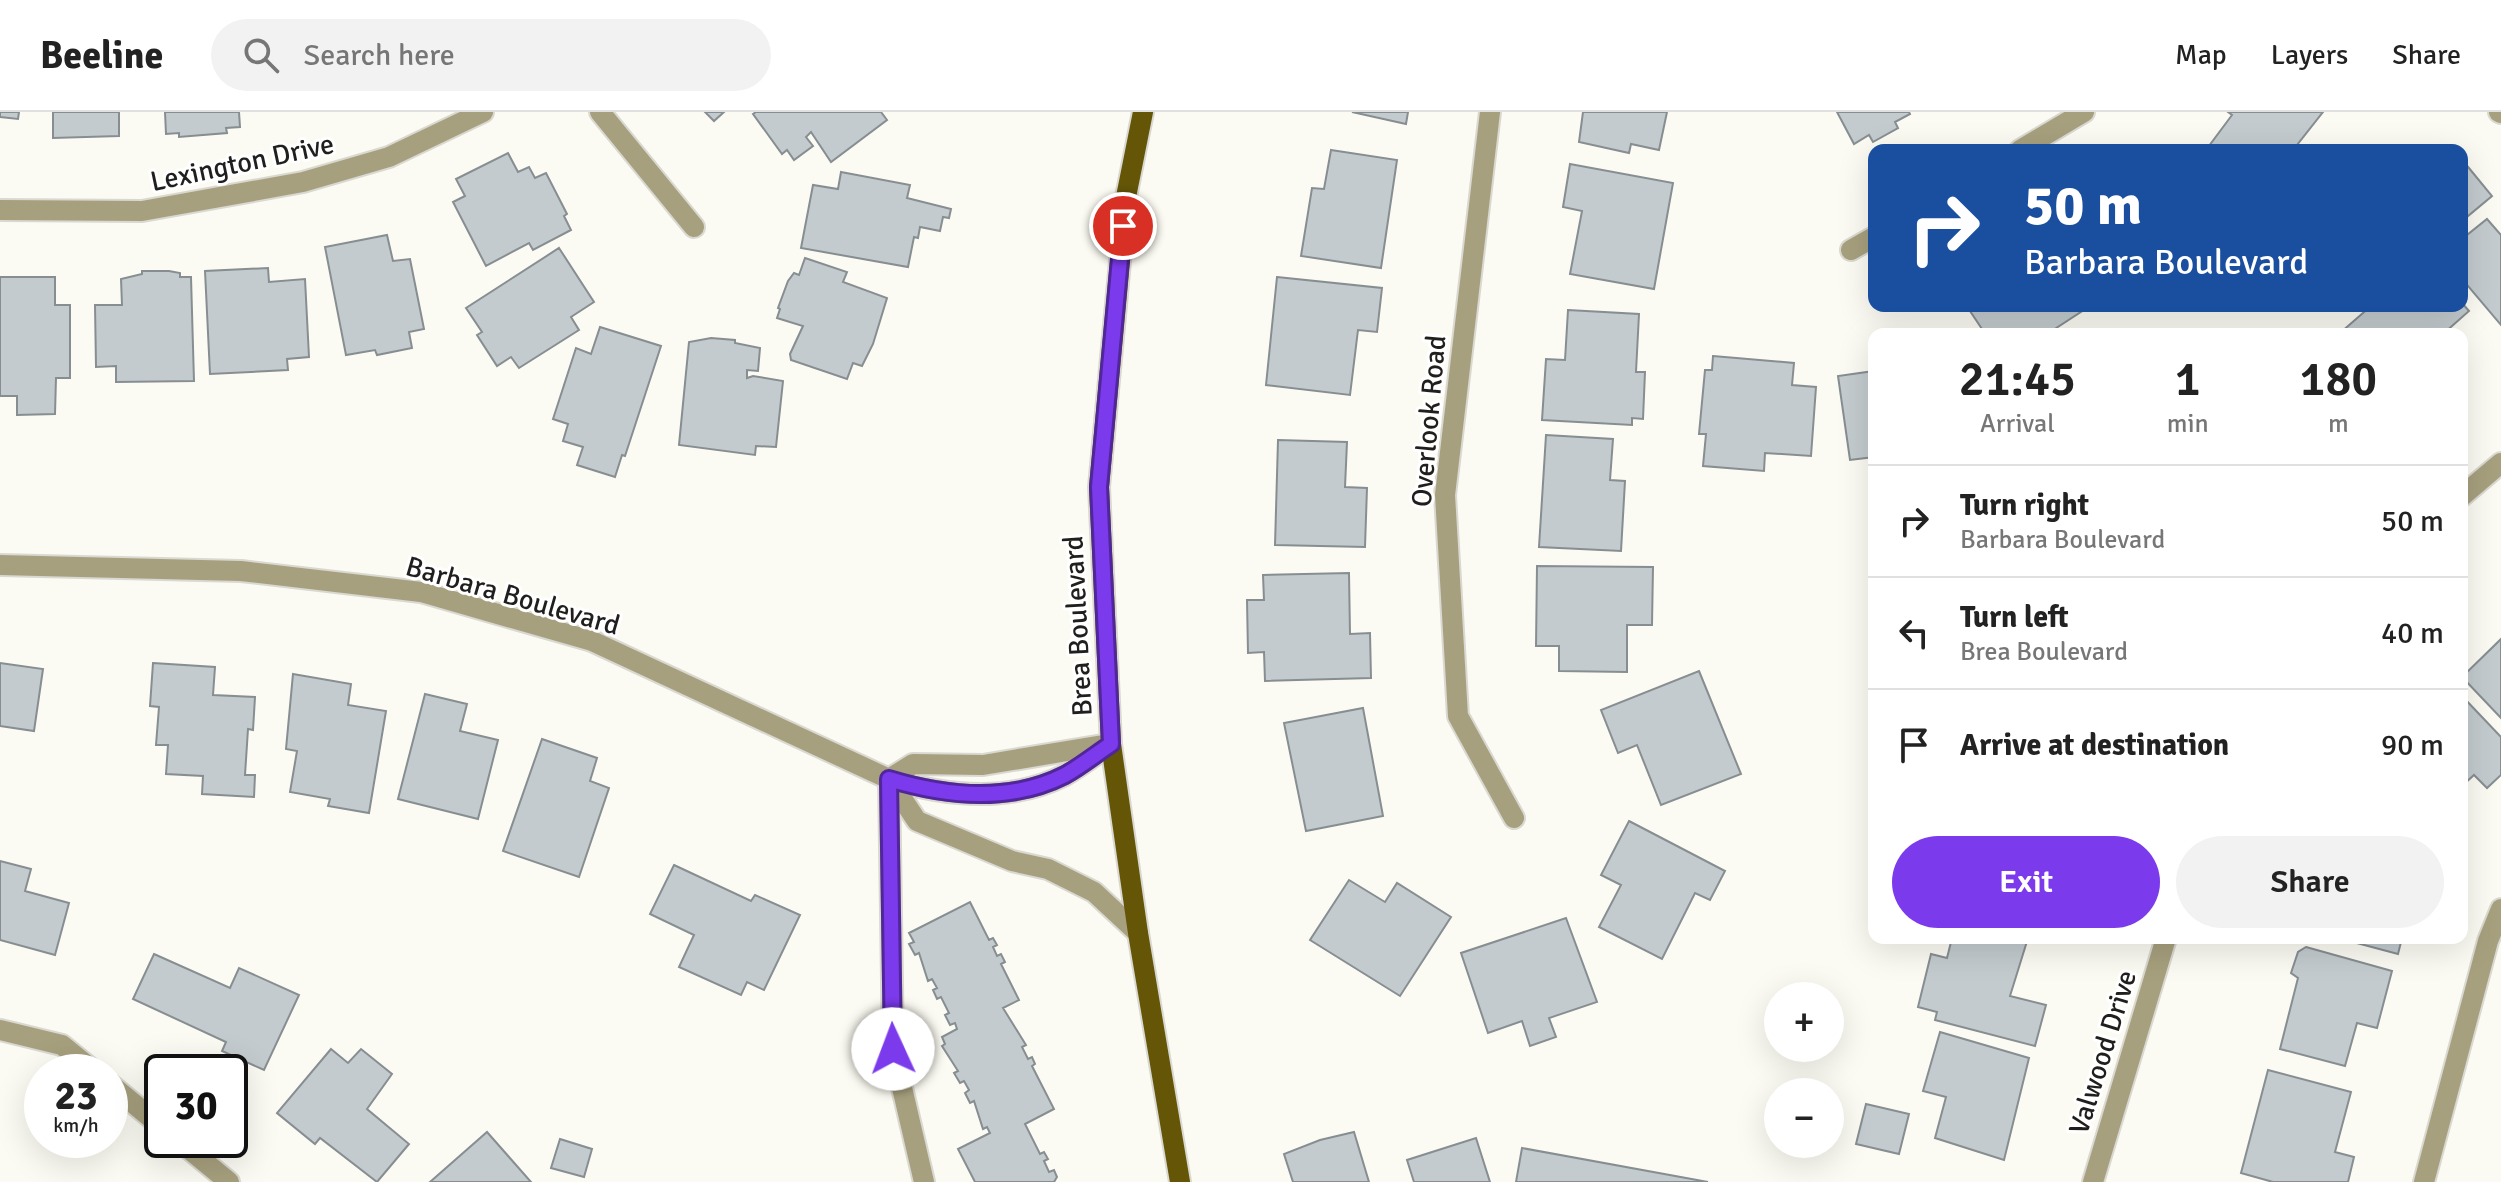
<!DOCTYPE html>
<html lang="en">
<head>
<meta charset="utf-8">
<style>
  body { margin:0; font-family:Signika,sans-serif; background:#f2f2f2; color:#222; height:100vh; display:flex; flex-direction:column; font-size:30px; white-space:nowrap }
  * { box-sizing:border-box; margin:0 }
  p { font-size:26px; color:#767676 }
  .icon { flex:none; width:44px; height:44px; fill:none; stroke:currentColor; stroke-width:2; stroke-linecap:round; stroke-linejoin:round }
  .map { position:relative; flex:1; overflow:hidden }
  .drawer { position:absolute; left:1868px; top:216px; width:600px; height:616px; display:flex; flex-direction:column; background:#fff; border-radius:16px; box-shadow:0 8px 32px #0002 }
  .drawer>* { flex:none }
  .banner { position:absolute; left:1868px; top:32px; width:600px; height:168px; border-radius:16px; box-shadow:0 8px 32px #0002; background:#1a4fa0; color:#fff; overflow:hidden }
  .tools { position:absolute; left:1764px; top:870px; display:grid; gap:16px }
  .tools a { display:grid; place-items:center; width:80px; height:80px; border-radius:50%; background:#fff; box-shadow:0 8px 32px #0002; font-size:40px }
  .speed { position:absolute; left:24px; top:942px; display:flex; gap:16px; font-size:40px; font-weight:700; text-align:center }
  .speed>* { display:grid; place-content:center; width:104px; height:104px; border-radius:50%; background:#fff; box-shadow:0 8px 32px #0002; line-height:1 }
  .speed small { font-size:20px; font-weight:400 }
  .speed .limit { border:4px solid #111; border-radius:12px; background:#fff; color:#111 }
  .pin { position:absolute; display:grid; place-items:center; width:68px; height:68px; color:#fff; margin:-34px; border:4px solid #fff; border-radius:50%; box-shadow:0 2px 8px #0007 }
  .me { position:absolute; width:88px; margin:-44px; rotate:358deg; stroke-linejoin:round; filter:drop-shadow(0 0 6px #0008) }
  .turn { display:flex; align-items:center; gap:28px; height:168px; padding:0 24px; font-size:36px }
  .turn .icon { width:104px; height:104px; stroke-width:2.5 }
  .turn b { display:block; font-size:56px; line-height:68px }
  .eta { display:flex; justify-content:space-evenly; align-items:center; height:136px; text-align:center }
  .eta b { font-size:48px; font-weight:600; line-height:56px }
  .action { display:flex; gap:16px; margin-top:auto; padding:16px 24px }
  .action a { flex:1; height:92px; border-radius:48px; background:#7c3aed; color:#fff; font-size:32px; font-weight:600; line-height:92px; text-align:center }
  .action a+a { background:#f2f2f2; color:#222 }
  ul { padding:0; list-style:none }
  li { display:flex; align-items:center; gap:24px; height:112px; padding:0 24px; border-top:2px solid #e0e0e0 }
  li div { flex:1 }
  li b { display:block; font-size:30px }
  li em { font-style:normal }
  header { display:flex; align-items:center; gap:48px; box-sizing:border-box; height:112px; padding:0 40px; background:#fff; border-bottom:2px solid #e0e0e0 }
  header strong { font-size:38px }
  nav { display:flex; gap:44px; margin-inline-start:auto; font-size:28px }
  .search { width:560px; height:72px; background:#f2f2f2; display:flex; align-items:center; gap:20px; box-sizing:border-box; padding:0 28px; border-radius:44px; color:#767676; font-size:30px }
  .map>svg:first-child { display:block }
  .building { fill:#c3cbce; stroke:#878e91; stroke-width:2 }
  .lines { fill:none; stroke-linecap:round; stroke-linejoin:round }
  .minor-casing { stroke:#d9d8d1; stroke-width:24 }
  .primary-casing { stroke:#d9d8d1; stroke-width:24 }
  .minor { stroke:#a7a07e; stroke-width:20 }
  .primary { stroke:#645507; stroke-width:20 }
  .route-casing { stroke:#51269a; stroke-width:20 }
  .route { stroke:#7c3aed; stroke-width:14 }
  .labels { text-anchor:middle; stroke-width:6; stroke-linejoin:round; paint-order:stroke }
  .street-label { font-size:28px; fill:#201f1d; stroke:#fff }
</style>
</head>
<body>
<header>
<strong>Beeline</strong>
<div class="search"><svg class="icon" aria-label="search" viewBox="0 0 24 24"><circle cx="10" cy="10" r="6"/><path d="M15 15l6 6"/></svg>Search here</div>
<nav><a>Map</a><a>Layers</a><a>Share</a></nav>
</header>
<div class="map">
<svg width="2501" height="1070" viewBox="0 0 2501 1070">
  <rect width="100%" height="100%" fill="#fcfbf3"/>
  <g class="building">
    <polygon points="0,0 19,0 18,7 0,5"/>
    <polygon points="53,0 119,0 119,24 53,26"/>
    <polygon points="165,0 239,0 240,15 226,16 227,21 179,25 179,21 166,22"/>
    <polygon points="705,0 724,0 714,9"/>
    <polygon points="756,0 881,0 887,8 831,50 811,20 806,25 813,34 794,48 787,38 782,42 753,2"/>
    <polygon points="1352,0 1408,0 1406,12"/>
    <polygon points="1583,0 1667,0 1659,38 1631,32 1629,41 1579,30"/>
    <polygon points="1837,0 1909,0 1910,2 1895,10 1898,16 1873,30 1869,23 1854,32"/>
    <polygon points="2228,0 2323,0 2293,38 2206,38 2232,3"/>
    <polygon points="1331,38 1397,48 1381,156 1301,144 1312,76 1324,77"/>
    <polygon points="508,41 518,60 529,55 535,66 546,61 567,102 564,104 571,118 533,138 529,131 486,154 453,90 465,84 456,67"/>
    <polygon points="2464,50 2492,84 2462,109 2462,52"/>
    <polygon points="1570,52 1673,71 1654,177 1570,162 1582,99 1563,95"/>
    <polygon points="841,60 910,73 907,86 951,97 949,106 943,105 940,119 920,115 918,126 914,125 908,155 801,136 813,73 838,77"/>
    <polygon points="2487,107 2501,123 2501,213 2462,167 2462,127"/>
    <polygon points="387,123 393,149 410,147 424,217 409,220 412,236 377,243 375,238 346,243 325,135"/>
    <polygon points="559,136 594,190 571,205 579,218 519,256 511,245 497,254 477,223 482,220 466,196"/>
    <polygon points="805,146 847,160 843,170 887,186 873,232 862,254 853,251 847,267 791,248 790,242 803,214 777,206 780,197 778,196 788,169 794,161 799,163"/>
    <polygon points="268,156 269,170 305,167 309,245 287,247 288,258 210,262 205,159"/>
    <polygon points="142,159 169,159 180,161 180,165 191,165 194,269 116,270 116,254 96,255 95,193 122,193 121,167 142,162"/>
    <polygon points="0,165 55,165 55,193 70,193 70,266 56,266 55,302 17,303 17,284 0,284"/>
    <polygon points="1277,165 1382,176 1377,220 1358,218 1350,283 1266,273"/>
    <polygon points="2462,191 2469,199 2443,222 2340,221 2371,194 2462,194"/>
    <polygon points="1971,194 2090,194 2047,222 1982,222 1984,220 1968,196"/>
    <polygon points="1568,198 1639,202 1636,260 1645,260 1643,307 1632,306 1632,313 1542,308 1546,247 1565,248"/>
    <polygon points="600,215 661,234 625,344 622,343 615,365 577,353 583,335 563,329 568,312 553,307 576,236 591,242"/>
    <polygon points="711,226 735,228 735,231 760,236 758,259 747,258 747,266 753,264 783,269 776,335 756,334 755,343 679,333 689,230"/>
    <polygon points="1713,244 1794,251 1792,273 1816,275 1811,344 1765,341 1764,359 1703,354 1706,322 1699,322 1705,258 1712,258"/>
    <polygon points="1874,259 1874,345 1850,348 1838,264"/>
    <polygon points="1546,323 1613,327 1610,368 1625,369 1621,439 1539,435"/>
    <polygon points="1278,328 1347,330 1345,375 1367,376 1365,435 1275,433"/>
    <polygon points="1537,454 1653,455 1652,513 1627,513 1627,560 1559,559 1559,534 1536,534"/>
    <polygon points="1349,461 1350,522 1370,521 1371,566 1265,569 1264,540 1248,541 1247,488 1264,488 1263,463"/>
    <polygon points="2501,527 2501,606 2462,565"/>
    <polygon points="0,551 43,557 34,619 0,614"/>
    <polygon points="153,551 215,555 213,583 255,585 253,618 248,617 245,663 255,663 254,685 202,682 203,664 166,662 168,633 156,633 159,595 150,594"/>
    <polygon points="1699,559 1741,662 1661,693 1637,633 1618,641 1601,598"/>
    <polygon points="293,562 351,572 348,593 386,599 369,701 328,694 330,687 290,680 297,639 286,637"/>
    <polygon points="425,582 467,592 460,619 498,628 478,707 398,687"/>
    <polygon points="2462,584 2501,625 2501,663 2487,676 2474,663 2462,674"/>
    <polygon points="1363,596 1383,704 1306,719 1284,611"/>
    <polygon points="542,627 597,646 590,669 609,676 579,765 503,739"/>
    <polygon points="1629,709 1725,759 1710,788 1695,781 1662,847 1599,815 1621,773 1601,763"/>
    <polygon points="0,749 31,757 25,779 69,791 55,843 0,828"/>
    <polygon points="674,753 751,789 755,783 800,803 764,878 747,870 741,883 679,855 694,823 650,802"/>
    <polygon points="1349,768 1385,790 1397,771 1451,805 1400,884 1310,828"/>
    <polygon points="970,790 989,828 993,826 997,833 993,835 997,844 1001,842 1005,850 1001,852 1019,888 1003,896 1026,933 1022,935 1028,947 1032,945 1035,952 1032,954 1054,997 1025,1012 1040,1042 1044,1040 1048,1047 1044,1049 1049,1060 1054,1058 1057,1065 1054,1070 975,1070 958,1037 990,1021 987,1015 983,1017 974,989 970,991 965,981 969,978 964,969 960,971 954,961 958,959 942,934 945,932 942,925 957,917 955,911 950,913 945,903 949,901 941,885 937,887 933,878 937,876 932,867 928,869 919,841 915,843 909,832 914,830 909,821"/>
    <polygon points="1566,806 1597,890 1549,906 1556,925 1530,934 1522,909 1488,921 1461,841"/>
    <polygon points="1952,826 2028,826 2010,884 2046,893 2035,934 1935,908 1937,900 1918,895 1931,842 1947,846"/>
    <polygon points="2338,826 2402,826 2398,842"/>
    <polygon points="2306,835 2392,859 2377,916 2357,911 2345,954 2280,937 2298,866 2291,861 2298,840"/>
    <polygon points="154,842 230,876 239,856 299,883 264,958 222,939 226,930 133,887"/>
    <polygon points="1940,920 2029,946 2004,1048 1935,1026 1946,985 1923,979"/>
    <polygon points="331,937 348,951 361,937 392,962 367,997 409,1032 377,1070 320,1026 315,1032 277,1001"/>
    <polygon points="2268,958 2351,980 2335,1040 2354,1045 2348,1070 2273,1070 2241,1061"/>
    <polygon points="1866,992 1909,1002 1899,1042 1856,1032"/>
    <polygon points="487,1020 531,1070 430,1070"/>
    <polygon points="1354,1020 1369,1070 1293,1070 1284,1042 1320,1028"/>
    <polygon points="1476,1026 1490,1070 1414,1070 1407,1048"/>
    <polygon points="560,1027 592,1037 584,1065 551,1056"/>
    <polygon points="1522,1036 1708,1070 1516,1070"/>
  </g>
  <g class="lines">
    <defs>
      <g id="minor">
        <polyline points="600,0 694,115"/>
        <polyline points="1490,0 1445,383 1458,604 1514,706"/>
        <polyline points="2499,0 2501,1"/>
        <polyline points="2020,38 2084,0"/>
        <polyline points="0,98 142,99 303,70 389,45 483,0"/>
        <polyline points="1851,138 1874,125"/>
        <polyline points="2462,384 2501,351"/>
        <path d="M0 453 241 459 421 480 592 529 889 667C945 684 1010 691 1065 663 1081 654 1096 642 1111 632"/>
        <polyline points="889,667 893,937 924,1070"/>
        <polyline points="889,667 917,709 1012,749 1048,757 1094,780 1138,821"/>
        <polyline points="889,667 913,652 983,653 1103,633"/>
        <polyline points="0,918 62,933 95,960"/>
        <polyline points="110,972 162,1015"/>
        <polyline points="178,1028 229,1070"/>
        <polyline points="2093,1070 2166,826"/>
        <polyline points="2424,1070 2488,829 2501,797"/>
      </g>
      <polyline id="primary" points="1143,0 1126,85 1099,375 1111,632 1138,821 1180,1070"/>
    </defs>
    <use href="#minor" class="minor-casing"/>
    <use href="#primary" class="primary-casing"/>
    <use href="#minor" class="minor"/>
    <use href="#primary" class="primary"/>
  </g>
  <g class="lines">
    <defs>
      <path id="route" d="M893 937 889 667C945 684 1010 691 1065 663 1081 654 1096 642 1111 632L1099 375 1123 114"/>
    </defs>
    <use href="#route" class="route-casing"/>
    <use href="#route" class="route"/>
  </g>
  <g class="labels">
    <g class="street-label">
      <text transform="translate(242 50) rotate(-12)" y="10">Lexington Drive</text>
      <text transform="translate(1428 309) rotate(-85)" y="10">Overlook Road</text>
      <text transform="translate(513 483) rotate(16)" y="10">Barbara Boulevard</text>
      <text transform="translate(1077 514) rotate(-93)" y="10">Brea Boulevard</text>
      <text transform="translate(2102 940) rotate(-73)" y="10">Valwood Drive</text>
    </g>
  </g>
</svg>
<div class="tools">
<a>+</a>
<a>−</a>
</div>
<div class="speed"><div>23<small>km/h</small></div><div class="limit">30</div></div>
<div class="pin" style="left:1123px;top:114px;background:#d93025"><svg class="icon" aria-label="arrive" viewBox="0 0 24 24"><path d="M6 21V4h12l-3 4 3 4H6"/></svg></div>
<svg class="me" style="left:893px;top:937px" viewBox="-20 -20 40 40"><circle r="19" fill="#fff"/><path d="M0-13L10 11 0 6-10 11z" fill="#7c3aed"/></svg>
<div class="banner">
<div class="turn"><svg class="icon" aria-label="right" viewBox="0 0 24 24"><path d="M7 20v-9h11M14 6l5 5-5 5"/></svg><div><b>50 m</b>Barbara Boulevard</div></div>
</div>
<section class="drawer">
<div class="eta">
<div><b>21:45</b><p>Arrival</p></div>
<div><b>1</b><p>min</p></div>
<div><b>180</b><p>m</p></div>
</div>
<ul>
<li><svg class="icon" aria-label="right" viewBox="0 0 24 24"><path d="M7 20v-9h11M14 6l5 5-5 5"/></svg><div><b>Turn right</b><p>Barbara Boulevard</p></div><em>50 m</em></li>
<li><svg class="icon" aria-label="left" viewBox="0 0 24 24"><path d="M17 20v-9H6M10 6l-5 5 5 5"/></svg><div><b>Turn left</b><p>Brea Boulevard</p></div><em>40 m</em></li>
<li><svg class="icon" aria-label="arrive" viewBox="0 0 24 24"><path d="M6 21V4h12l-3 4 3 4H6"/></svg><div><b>Arrive at destination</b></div><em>90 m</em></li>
</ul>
<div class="action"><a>Exit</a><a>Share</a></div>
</section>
</div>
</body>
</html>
